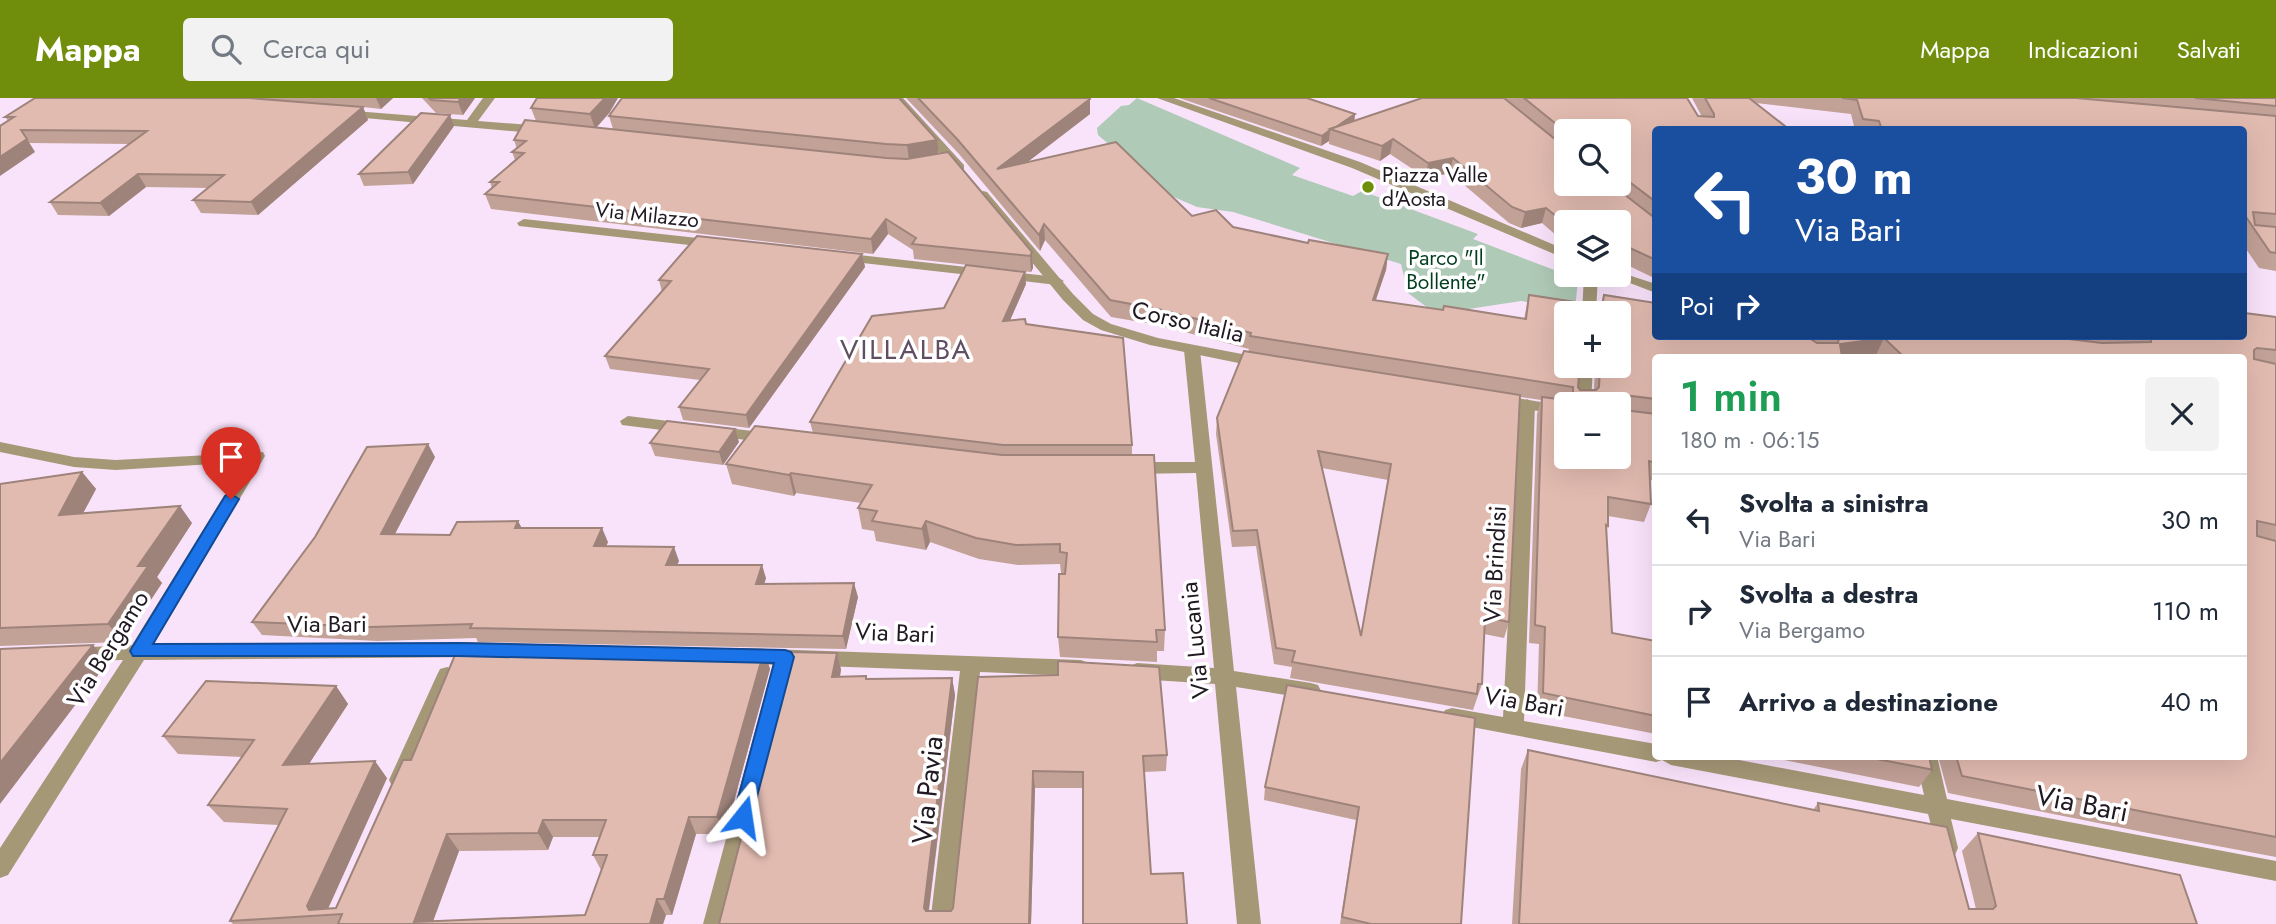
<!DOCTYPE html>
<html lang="it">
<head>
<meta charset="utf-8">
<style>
  body { margin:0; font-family:Jost,sans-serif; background:#f2f2f3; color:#1f2937; height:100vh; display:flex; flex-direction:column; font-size:26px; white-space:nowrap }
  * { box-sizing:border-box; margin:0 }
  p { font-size:23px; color:#747a83 }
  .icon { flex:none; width:38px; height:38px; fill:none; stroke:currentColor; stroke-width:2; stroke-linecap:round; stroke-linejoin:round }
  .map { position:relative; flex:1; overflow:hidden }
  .details { position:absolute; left:1652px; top:256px; width:595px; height:406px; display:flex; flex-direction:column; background:#fff; border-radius:7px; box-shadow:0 7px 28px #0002 }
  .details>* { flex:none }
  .hud { position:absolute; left:1652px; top:28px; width:595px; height:214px; border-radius:7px; box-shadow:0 7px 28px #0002; background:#1a4fa0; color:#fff; overflow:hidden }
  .tools { position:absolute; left:1554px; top:21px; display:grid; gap:14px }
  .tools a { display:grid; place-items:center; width:77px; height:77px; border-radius:7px; background:#fff; box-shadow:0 7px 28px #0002; font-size:35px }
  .pin { position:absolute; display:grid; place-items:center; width:60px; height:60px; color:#fff; margin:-72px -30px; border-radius:50% 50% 50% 0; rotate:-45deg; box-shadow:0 0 7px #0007 }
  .pin .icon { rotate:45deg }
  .me { position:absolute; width:77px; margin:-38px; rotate:15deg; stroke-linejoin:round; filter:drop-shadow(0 0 5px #0008) }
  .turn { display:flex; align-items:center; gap:24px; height:147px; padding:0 28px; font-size:32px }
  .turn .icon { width:91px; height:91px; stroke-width:2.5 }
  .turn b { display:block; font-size:49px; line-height:60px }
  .then { display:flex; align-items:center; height:66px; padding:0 28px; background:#0003; gap:14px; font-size:26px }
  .round { display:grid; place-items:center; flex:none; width:74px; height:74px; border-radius:7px; background:#f2f2f3 }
  .head { display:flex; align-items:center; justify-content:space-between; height:119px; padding:0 28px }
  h1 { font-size:42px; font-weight:600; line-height:52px; color:#1e9e55 }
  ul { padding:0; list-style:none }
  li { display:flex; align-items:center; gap:21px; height:91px; padding:0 28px; border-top:2px solid #e0e1e3 }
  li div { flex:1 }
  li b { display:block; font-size:26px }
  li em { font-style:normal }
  header { display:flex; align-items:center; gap:42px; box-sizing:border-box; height:98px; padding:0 35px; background:#708d0b; color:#fff }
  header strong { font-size:33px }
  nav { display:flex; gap:38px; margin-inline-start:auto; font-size:24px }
  .search { width:490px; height:63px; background:#f2f2f3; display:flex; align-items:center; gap:18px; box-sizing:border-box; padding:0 24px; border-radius:7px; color:#747a83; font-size:26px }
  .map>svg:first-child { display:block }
  .green { fill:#afcab6 }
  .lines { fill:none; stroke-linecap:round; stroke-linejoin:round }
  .minor { fill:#a59877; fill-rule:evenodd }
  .tertiary { fill:#a59877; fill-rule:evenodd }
  .wall { fill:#c2a197; fill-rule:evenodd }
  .shaded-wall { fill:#9e837b }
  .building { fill:#e2bbb0; stroke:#9e837b; stroke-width:2; fill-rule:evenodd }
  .route { fill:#1a73e8; stroke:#114b97; stroke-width:2 }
  .poi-dot { fill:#708d0b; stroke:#fff; stroke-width:2.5 }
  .labels { text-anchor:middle; stroke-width:7; stroke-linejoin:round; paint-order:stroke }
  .far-poi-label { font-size:21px; fill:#211922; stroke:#fff; text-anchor:start }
  .far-street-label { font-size:21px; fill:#211922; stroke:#fff }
  .far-park-label { font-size:21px; fill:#043e20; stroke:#fff }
  .street-label { font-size:24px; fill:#211922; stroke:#fff }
  .quarter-label { font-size:28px; letter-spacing:2px; fill:#614e62; stroke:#fff }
  .near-street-label { font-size:28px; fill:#211922; stroke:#fff }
</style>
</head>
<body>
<header>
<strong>Mappa</strong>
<div class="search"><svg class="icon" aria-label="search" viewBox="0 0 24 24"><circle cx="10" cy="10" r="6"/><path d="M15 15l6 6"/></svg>Cerca qui</div>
<nav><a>Mappa</a><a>Indicazioni</a><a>Salvati</a></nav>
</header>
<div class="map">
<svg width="2276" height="826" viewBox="0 0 2276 826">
  <rect width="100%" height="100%" fill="#f9e3fb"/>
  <polygon class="green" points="1137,0 1300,70 1292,77 1353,98 1362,93 1478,136 1473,141 1578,181 1575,212 1521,203 1436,216 1408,195 1401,166 1233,114 1197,109 1167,96 1098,37 1097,30 1121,8 1129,7"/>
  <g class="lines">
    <g class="minor">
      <polygon points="483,0 495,0 478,23 544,28 550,32 544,36 342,18 336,15 342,12 467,22"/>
      <polygon points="1157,0 1174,0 1360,64 1566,152 1566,161 1352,70"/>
      <polygon points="524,121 716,142 723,146 716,150 519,128 517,125"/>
      <polygon points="841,155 1057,179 1064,183 1057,187 836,162 836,156"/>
      <polygon points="1619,174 1656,186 1656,195 1609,177 1619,177"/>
      <polygon points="1584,177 1598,177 1596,215 1582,215"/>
      <polygon points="1192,247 1200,252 1234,573 1311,585 1318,587 1321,593 1318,599 1311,601 1236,589 1261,826 1237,826 1215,586 1137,581 1130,578 1127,573 1130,568 1137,565 1214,570 1196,375 1131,376 1123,370 1131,364 1195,364 1184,252"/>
      <polygon points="1578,268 1593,268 1591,306 1575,306"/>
      <polygon points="1527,301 1535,306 1524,623 1656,646 1656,658 1718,658 1924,697 1915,658 1937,658 1947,701 2276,763 2276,783 1951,721 1958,750 1955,757 1947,760 1939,757 1928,716 1671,667 1662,662 1656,664 1445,624 1442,618 1445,612 1452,610 1503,619 1519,306"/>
      <polygon points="628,318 685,325 693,330 685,335 622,327 620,323"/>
      <polygon points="713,328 769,335 777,340 769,345 707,337 705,333"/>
      <polygon points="0,344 74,359 116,362 263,354 265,358 153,547 479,545 486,547 489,552 486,557 479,559 144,562 8,777 0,780 0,750 123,562 77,563 70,560 67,555 70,550 132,547 245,364 116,372 74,369 0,354"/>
      <polygon points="742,550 1081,562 1088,565 1091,570 1088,575 1081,578 980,574 954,826 930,826 960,573 793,567 727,826 703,826 773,567 735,563 732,558 735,553"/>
      <polygon points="447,569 454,571 457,577 411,682 408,688 400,691 392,688 389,682 437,577 440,571"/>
    </g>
    <g class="tertiary">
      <polygon points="891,0 903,0 964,67 964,73 956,73"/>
      <polygon points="983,93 987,94 1073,196 1093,216 1111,226 1158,240 1263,260 1271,265 1263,270 1150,247 1101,232 1083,222 1063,202 979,100 977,97"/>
      <polygon points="1498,297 1566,308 1566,318 1492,305 1490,302 1492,299"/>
    </g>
  </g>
  <g class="wall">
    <polygon points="35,0 393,0 381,11 363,9 368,22 258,117 201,115 193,102 208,90 146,89 109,118 58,117 50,104 130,46 29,45 35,54 5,19"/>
    <polygon points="422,0 475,0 463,17 436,15"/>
    <polygon points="899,0 939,56 1032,154 1033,170 1031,174 914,161 913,152 888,136 873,156 491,111 485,96 492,90 490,84 515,62 512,54 517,51 514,42 536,23 531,10 610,14 596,30 613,31 609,18"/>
    <path d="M906 0H1089L1090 16 1027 64 1192 118 1233 129 1308 145 1388 156 1386 172 1376 202 1443 212 1524 221 1529 197 1601 208 1604 197 1656 238H2244L2276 219V759L2148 735 1948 695 1938 658H2244V259H1878L1876 257 1861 259H1656V383L1650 382 1651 406 1644 424 1608 418V428L1606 434 1612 535 1656 543V636L1537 613 1539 546 1529 545 1537 316 1541 302 1520 299 1509 524 1504 540 1484 536 1482 586 1473 612 1290 580 1292 569 1274 566 1256 448 1232 449 1216 336 1217 320 1248 254 1249 251 1158 227 1111 219 1045 142 1040 153 959 56ZM1566 215 1619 268H1595L1594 292H1580L1578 289ZM1322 370 1388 382 1361 537Z"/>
    <path d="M1179 0H1307L1355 16 1354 23 1422 0H1687L1698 18 1702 19 1692 0H2276V173L2259 170 2244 148V32H1855L1851 16 1756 5 1790 32H1656V181L1619 163V124H1566V146L1542 125 1521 130 1509 125 1450 75 1426 80 1390 56 1380 63 1329 46V43L1321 48ZM1566 33H1619V86H1566Z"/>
    <polygon points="454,28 413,86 364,88 359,76"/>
    <polygon points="862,156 865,169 749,330 683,322 679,309 700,282 610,271 605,258 662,194 659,182"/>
    <polygon points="1026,186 1010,222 1026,226 1132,347 1132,357 1165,532 1164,553 1157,553 1157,564 1060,559 1058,539 1065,475 1061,475 1060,466 1018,467 979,461 930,444 926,452 876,443 874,433 862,431 858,410 861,405 796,395 794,398 732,386 726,366 813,335 810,324 944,210"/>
    <polygon points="739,344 723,367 655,358 650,345"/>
    <polygon points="435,359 395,436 450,437 522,430 608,444 606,448 679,463 677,467 766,480 764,486 858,499 846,551 478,544 476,540 378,543 262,537 252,524"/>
    <polygon points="82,374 96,391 83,415 192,425 157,479 162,485 123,544 0,548 0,386"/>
    <path d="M764 553 770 571 725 736H696L672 817H666L663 826H233L230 823 279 727 224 724 208 707 242 659 178 656 163 638 336 588 348 606 309 666 387 680 328 811 336 810 411 662ZM553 739H600L593 757 601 772 585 817 433 823 459 753 548 752Z"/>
    <polygon points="837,555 841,572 840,579 867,581 952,580 955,597 929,813 951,813 953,810 978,579 1167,657 1166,673 1144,674 1151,776 1187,826 1083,690 1035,690 1031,826 719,826"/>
    <polygon points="1287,587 1461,826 1340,826 1356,722 1264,702 1265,689"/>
    <polygon points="1528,652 1813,712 1818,705 1969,811 1976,811 1962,753 1978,735 2197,826 1512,826 1521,671"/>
    <polygon points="1764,658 1929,658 1932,672 1919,689"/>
  </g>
  <g class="shaded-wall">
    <polygon points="376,0 393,0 381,11"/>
    <polygon points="461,0 475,0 463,17 458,4"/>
    <polygon points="605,0 618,0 610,14 595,31 590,16"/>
    <polygon points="1090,1 1090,16 998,87 997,71"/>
    <polygon points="363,9 368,22 258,117 251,104"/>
    <polygon points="1355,16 1354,26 1332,31"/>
    <polygon points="450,17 454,28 413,86 408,74"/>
    <polygon points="1330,32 1329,43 1321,48 1322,38"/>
    <polygon points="27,41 35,54 0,78 0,59"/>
    <polygon points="1393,41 1390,56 1380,63 1382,48"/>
    <polygon points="937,42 939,57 909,62 907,47"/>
    <polygon points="1453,60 1450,75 1426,80 1428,65"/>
    <polygon points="138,76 146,89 109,118 100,105"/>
    <polygon points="1546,110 1542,125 1521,130 1525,114"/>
    <polygon points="886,121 888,136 873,156 871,141"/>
    <polygon points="1044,126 1045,142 1040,153 1039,137"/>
    <polygon points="1032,154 1033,170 1031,174 1030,158"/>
    <polygon points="862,156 865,169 749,330 746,317"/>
    <polygon points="1388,156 1386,172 1370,218 1373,202"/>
    <polygon points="1025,174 1026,186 1004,236 1003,223"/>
    <polygon points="1884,240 1876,257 1861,259 1834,259 1840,246"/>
    <polygon points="735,331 739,344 723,367 719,354"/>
    <polygon points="428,346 435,359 388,449 381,436"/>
    <polygon points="82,374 96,391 73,434 59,417"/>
    <polygon points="791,375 796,395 794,398 789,377"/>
    <polygon points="180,408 192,425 157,479 162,485 123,544 108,526 138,468"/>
    <polygon points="518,423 525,436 515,430"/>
    <polygon points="926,423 930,444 926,452 922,431"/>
    <polygon points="602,430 608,444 600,462 594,448"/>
    <polygon points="674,449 679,463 671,480 666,467"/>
    <polygon points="762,467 766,480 760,500 756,486"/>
    <polygon points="854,485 858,499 846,551 843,538"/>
    <polygon points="93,547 108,564 0,706 0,665"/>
    <polygon points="764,553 770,571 725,736 717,719"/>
    <polygon points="837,555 841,572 836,596 832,579"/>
    <polygon points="952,580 955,597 927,826 924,810"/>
    <polygon points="336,588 348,606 297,684 283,667"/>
    <polygon points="375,663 387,680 325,817 314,818 307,808"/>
    <polygon points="1033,673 1035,690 1031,826 1029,826"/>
    <polygon points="689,719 696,736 672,817 664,801"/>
    <polygon points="543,722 553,739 548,752 538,735"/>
    <polygon points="447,736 459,753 432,826 414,824"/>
    <polygon points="657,801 666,817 663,826 650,826"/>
  </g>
  <g class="building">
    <polygon points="35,0 249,0 363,9 251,104 193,102 224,77 138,76 100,105 50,104 147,33 21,32 27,41 0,59 0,28 14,19 5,19"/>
    <polygon points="429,0 461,0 458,4 431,2"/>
    <polygon points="537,0 605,0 590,16 531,10"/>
    <polygon points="622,0 899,0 937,42 907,47 886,46 609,18"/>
    <path d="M918 0H1089L1090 1 997 71 1116 44 1192 118 1216 112 1233 129 1308 145 1309 142 1388 156 1373 202 1443 212 1444 208 1526 221 1529 197 1602 208 1604 197 1656 205V238H1806L1817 245H1838L1839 240 1836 238H2044L2102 245 2151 244V240L2147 238H2244V215L2276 219V252L2257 250 2254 252V261L2276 266V427L2257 423V438L2276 443V739L2165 718 1962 678 1956 658H2244V259H1904L1884 240 1840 246 1842 259H1656V301L1623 297 1624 312 1656 316V365L1649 363 1651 406 1608 399V428L1606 427 1612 535 1656 543V618L1543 595 1545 529 1535 527 1542 299 1573 303V289L1250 238 1251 235 1158 211 1110 202 1044 126 1039 137 957 41ZM1566 215H1619V268H1600L1599 289 1596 292H1580L1578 289 1580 268H1566ZM1566 306H1619V359H1566Z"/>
    <polygon points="1209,0 1307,0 1355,16 1336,29 1330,31 1330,32 1322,38"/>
    <polygon points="1422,0 1504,0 1566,50 1566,86 1611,86 1656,121 1656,162 1619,145 1619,124 1566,124 1566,126 1546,110 1525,114 1512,109 1453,60 1428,65 1393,41 1382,48 1330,31"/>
    <polygon points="1524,0 1687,0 1698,18 1714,19 1714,16 1705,0 1749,0 1790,32 1656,32 1656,104 1619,76 1619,33 1566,34"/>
    <polygon points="1842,0 2076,0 2276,18 2276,116 2253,114 2255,127 2276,129 2276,155 2270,154 2244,116 2244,32 1882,32 1879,23 1863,21 1857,2"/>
    <polygon points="2195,0 2276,0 2276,8"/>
    <polygon points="421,15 450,17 408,74 359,76"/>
    <polygon points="525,22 886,60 907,61 948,54 1032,154 1030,158 912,146 916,140 886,121 871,141 485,96 499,84 490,84 524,55 512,54 526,43 514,42"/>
    <polygon points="697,138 862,156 746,317 679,309 709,271 605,258 671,183 659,182"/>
    <polygon points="966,167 1025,174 1003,223 1025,221 1026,226 1123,240 1132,347 1003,347 810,324 872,218 944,210"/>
    <path d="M1244 253 1520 297 1509 524 1485 519 1482 586H1478L1477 596 1292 564 1295 553 1276 550 1257 432 1233 433 1217 320ZM1318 353 1391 366 1361 538Z"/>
    <polygon points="667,323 735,331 719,354 650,345"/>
    <polygon points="755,328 1002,357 1154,357 1165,532 1156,532 1157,544 1058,539 1059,476 1065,476 1067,455 1060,454 1060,446 1016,447 976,440 926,423 922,431 872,423 877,413 858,410 872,387 791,375 789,377 726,366"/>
    <polygon points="428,346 381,436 450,437 457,424 518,423 515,430 602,430 594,448 674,449 666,467 762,467 756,486 854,485 843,538 470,530 472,526 370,529 252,524 315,439 367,349"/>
    <polygon points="82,374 59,417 180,408 138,468 148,468 108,526 0,530 0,386"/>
    <path d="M460 545 764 553 717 719H689L664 801H657L650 826H338L342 816 230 823 287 711 208 707 254 642 163 638 206 583 336 588 283 667 375 663 307 808 309 812 336 810 403 662H411ZM543 722H606L593 757H607L585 817 414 824 447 736 538 735Z"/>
    <polygon points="93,547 0,665 0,551"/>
    <polygon points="789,554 837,555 832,579 866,578 866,581 952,580 924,810 926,813 951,813 953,810 978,579 1058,577 1058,563 1159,569 1167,657 1143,658 1151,776 1183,775 1187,826 1083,826 1083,674 1033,673 1029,826 719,826"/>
    <polygon points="1287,587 1475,620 1461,826 1371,826 1342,819 1359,709 1265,689"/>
    <polygon points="1528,652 1819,713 1818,705 1947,729 1969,811 1993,811 1996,808 1978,735 2180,777 2197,826 1519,826"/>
    <polygon points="1861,658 1929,658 1932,672 1929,671"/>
  </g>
  <polygon class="route" points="231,396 239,401 153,546 458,545 785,552 791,554 794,559 750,725 743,728 736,725 733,719 774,565 458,558 133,558 130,553 133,548 225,398"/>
  <circle class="poi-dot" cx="1368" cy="89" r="7"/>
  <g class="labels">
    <g class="far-poi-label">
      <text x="1382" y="84">Piazza Valle<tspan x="1382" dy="24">d'Aosta</tspan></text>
    </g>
    <g class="far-street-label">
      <text transform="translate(647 117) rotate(6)" y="7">Via Milazzo</text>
    </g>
    <g class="far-park-label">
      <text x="1446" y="167">Parco "Il<tspan x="1446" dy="24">Bollente"</tspan></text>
    </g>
    <g class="street-label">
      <text transform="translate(1188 224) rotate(13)" y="8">Corso Italia</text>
      <text transform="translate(1495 466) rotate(-87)" y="8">Via Brindisi</text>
      <text x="327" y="534">Via Bari</text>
      <text transform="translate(895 535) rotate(2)" y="8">Via Bari</text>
      <text transform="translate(1195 542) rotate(-96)" y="8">Via Lucania</text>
      <text transform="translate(108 551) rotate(-58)" y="8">Via Bergamo</text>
      <text transform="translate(1524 604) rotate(10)" y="8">Via Bari</text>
    </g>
    <g class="quarter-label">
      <text x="906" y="261">VILLALBA</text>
    </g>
    <g class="near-street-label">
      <text transform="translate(927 692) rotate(-84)" y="10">Via Pavia</text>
      <text transform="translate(2082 705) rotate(11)" y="10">Via Bari</text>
    </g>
  </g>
</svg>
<div class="tools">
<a><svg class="icon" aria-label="search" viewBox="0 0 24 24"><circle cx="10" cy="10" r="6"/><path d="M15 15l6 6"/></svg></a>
<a><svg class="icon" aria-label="layers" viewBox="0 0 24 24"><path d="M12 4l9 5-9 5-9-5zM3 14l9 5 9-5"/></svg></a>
<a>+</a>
<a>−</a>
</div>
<div class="pin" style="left:231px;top:401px;background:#d93025"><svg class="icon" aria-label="arrive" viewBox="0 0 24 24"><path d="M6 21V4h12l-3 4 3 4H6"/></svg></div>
<svg class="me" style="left:743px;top:719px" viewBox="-20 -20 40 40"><path d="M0-17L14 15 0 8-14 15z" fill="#1a73e8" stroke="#fff" stroke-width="4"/></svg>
<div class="hud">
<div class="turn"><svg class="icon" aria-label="left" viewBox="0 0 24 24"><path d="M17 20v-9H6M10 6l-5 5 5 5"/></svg><div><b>30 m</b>Via Bari</div></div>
<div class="then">Poi<svg class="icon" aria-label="right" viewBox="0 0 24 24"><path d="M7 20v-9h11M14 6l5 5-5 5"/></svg></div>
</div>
<section class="details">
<div class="head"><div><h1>1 min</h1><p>180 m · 06:15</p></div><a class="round"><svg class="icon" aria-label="close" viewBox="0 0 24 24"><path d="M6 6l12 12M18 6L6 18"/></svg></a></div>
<ul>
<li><svg class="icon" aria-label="left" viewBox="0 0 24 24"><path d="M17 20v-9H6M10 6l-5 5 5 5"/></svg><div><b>Svolta a sinistra</b><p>Via Bari</p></div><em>30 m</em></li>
<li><svg class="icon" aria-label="right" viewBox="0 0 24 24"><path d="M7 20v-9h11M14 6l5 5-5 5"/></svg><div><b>Svolta a destra</b><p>Via Bergamo</p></div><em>110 m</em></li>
<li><svg class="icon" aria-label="arrive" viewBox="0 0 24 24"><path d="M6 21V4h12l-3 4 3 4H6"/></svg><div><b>Arrivo a destinazione</b></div><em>40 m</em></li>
</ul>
</section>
</div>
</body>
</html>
